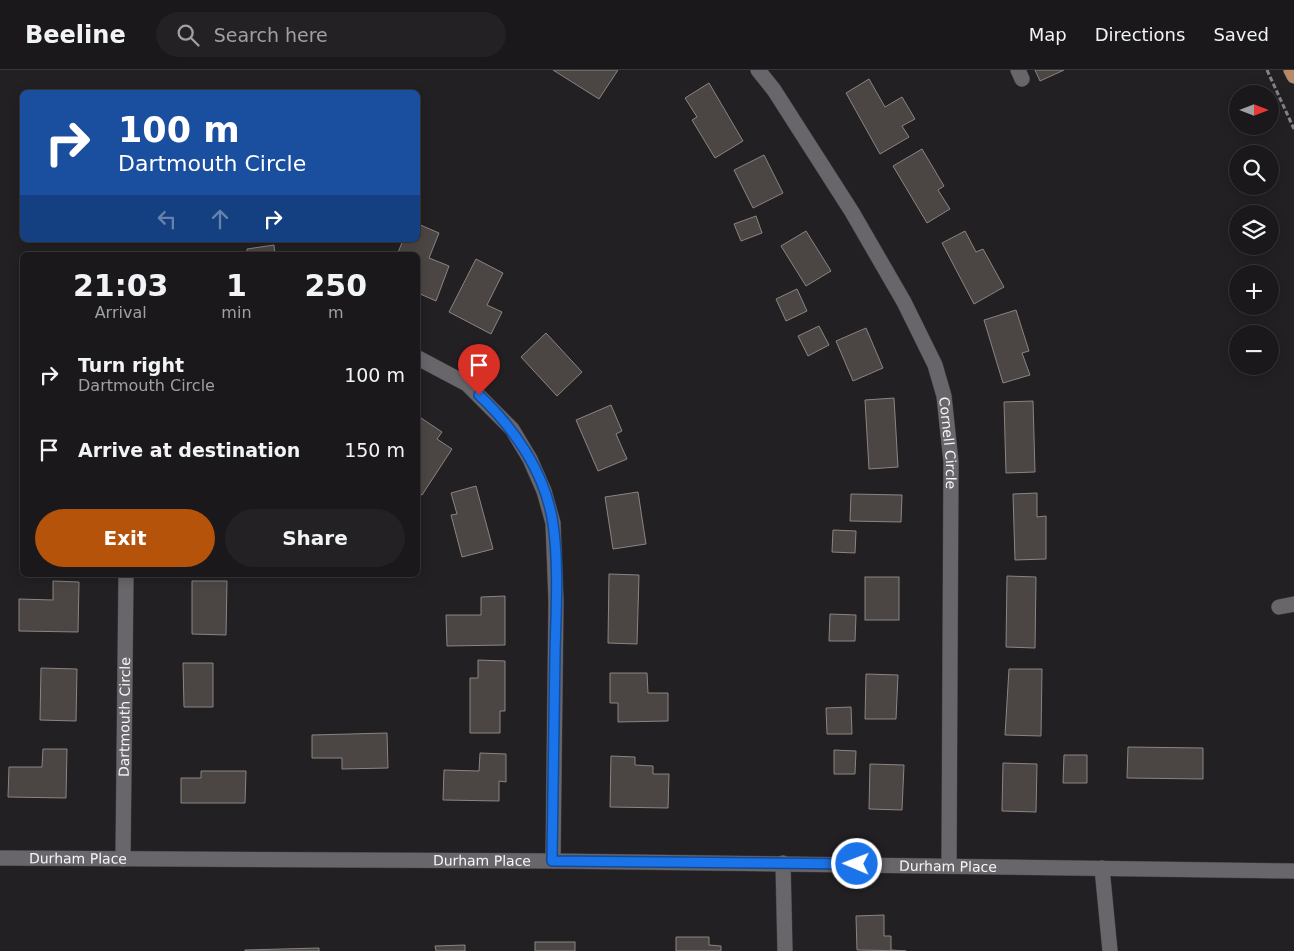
<!DOCTYPE html>
<html lang="en">
<head>
<meta charset="utf-8">
<style>
  body { margin:0; font-family:"DejaVu Sans",sans-serif; background:#232124; color:#f1f3f6; height:100vh; display:flex; flex-direction:column; font-size:19px; white-space:nowrap }
  * { box-sizing:border-box; margin:0 }
  p { font-size:16px; color:#9fa0a3 }
  .icon { flex:none; width:28px; height:28px; fill:none; stroke:currentColor; stroke-width:2; stroke-linecap:round; stroke-linejoin:round }
  .map { position:relative; flex:1; overflow:hidden }
  .panel { position:absolute; left:20px; top:182px; width:400px; height:325px; display:flex; flex-direction:column; background:#1a181b; border-radius:8px; box-shadow:0 2px 12px #0003,0 0 0 1px #38373a }
  .panel>* { flex:none }
  .hud { position:absolute; left:20px; top:20px; width:400px; height:152px; border-radius:8px; box-shadow:0 2px 12px #0003,0 0 0 1px #38373a; background:#1a4fa0; color:#fff; overflow:hidden }
  .needle { width:32px; rotate:90deg }
  .tools { position:absolute; left:1229px; top:15px; display:grid; gap:10px }
  .tools a { display:grid; place-items:center; width:50px; height:50px; border-radius:50%; background:#1a181b; box-shadow:0 2px 12px #0003,0 0 0 1px #38373a; font-size:25px }
  .pin { position:absolute; display:grid; place-items:center; width:42px; height:42px; color:#fff; margin:-51px -21px; border-radius:50% 50% 50% 0; rotate:-45deg; box-shadow:0 0 5px #0007 }
  .pin .icon { rotate:45deg }
  .me { position:absolute; width:55px; margin:-28px; rotate:271deg; stroke-linejoin:round; filter:drop-shadow(0 0 4px #0008) }
  .turn { display:flex; align-items:center; gap:18px; height:105px; padding:0 15px; font-size:22px }
  .turn .icon { width:65px; height:65px; stroke-width:2.5 }
  .turn b { display:block; font-size:35px; line-height:42px }
  .lanes { display:flex; align-items:center; height:48px; padding:0 15px; background:#0003; justify-content:center; gap:25px; direction:ltr }
  .lanes .off { opacity:.35 }
  .eta { display:flex; justify-content:space-evenly; align-items:center; height:85px; text-align:center }
  .eta b { font-size:30px; font-weight:700; line-height:35px }
  .primary-button { display:flex; gap:10px; margin-top:auto; padding:10px 15px }
  .primary-button a { flex:1; height:58px; border-radius:30px; background:#b45309; color:#fff; font-size:20px; font-weight:700; line-height:58px; text-align:center }
  .primary-button a+a { background:#232124; color:#f1f3f6 }
  ul { padding:0; list-style:none }
  li { display:flex; align-items:center; gap:15px; height:75px; padding:0 15px }
  li div { flex:1 }
  li b { display:block; font-size:19px }
  li em { font-style:normal }
  header { display:flex; align-items:center; gap:30px; box-sizing:border-box; height:70px; padding:0 25px; background:#1a181b; border-bottom:1px solid #38373a }
  header strong { font-size:24px }
  nav { display:flex; gap:28px; margin-inline-start:auto; font-size:18px }
  .search { width:350px; height:45px; background:#232124; display:flex; align-items:center; gap:12px; box-sizing:border-box; padding:0 18px; border-radius:28px; color:#9fa0a3; font-size:19px }
  .map>svg:first-child { display:block }
  .building { fill:#4b4643; stroke:#8a8582 }
  .lines { fill:none; stroke-linecap:round; stroke-linejoin:round }
  .minor-casing { stroke:#3f3d41; stroke-width:16 }
  .major-casing { stroke:#3f3d41; stroke-width:16 }
  .path { stroke:#858286; stroke-width:3; stroke-dasharray:5 2.5; stroke-linecap:butt }
  .minor { stroke:#68666a; stroke-width:15 }
  .major { stroke:#b78966; stroke-width:15 }
  .route-casing { stroke:#114b97; stroke-width:12 }
  .route { stroke:#1a73e8; stroke-width:9 }
  .labels { text-anchor:middle; stroke-width:5; stroke-linejoin:round; paint-order:stroke }
  .street-label { font-size:14px; fill:#f5f3f6; stroke:#232024 }
</style>
</head>
<body>
<header>
<strong>Beeline</strong>
<div class="search"><svg class="icon" aria-label="search" viewBox="0 0 24 24"><circle cx="10" cy="10" r="6"/><path d="M15 15l6 6"/></svg>Search here</div>
<nav><a>Map</a><a>Directions</a><a>Saved</a></nav>
</header>
<div class="map">
<svg width="1294" height="881" viewBox="0 0 1294 881">
  <rect width="100%" height="100%" fill="#232024"/>
  <g class="building">
    <polygon points="553,0 618,0 599,29"/>
    <polygon points="1035,0 1064,0 1040,11"/>
    <polygon points="869,9 885,37 902,27 915,49 902,56 909,67 880,84 846,23"/>
    <polygon points="709,13 743,71 715,88 692,50 697,47 685,28"/>
    <polygon points="922,79 944,116 938,120 950,139 927,153 893,96"/>
    <polygon points="764,85 783,123 753,138 734,100"/>
    <polygon points="756,146 762,163 741,171 734,154"/>
    <polygon points="418,154 439,163 429,188 449,196 436,231 418,223 418,185 397,185 403,170 418,170"/>
    <polygon points="806,161 831,201 806,216 781,176"/>
    <polygon points="965,161 976,182 983,179 1004,217 974,234 942,173"/>
    <polygon points="274,175 275,185 247,185 247,179"/>
    <polygon points="476,189 503,203 487,235 502,242 491,264 449,242"/>
    <polygon points="797,219 807,241 786,251 776,229"/>
    <polygon points="1016,240 1029,281 1022,283 1030,305 1003,313 984,250"/>
    <polygon points="819,256 829,275 808,286 798,266"/>
    <polygon points="866,258 883,298 853,311 836,271"/>
    <polygon points="546,263 582,302 557,326 521,287"/>
    <polygon points="894,328 898,397 869,399 865,330"/>
    <polygon points="1033,331 1035,402 1006,403 1004,332"/>
    <polygon points="611,335 622,361 616,364 627,389 598,401 576,350"/>
    <polygon points="418,346 442,362 437,369 452,379 422,425 418,422"/>
    <polygon points="476,416 493,479 462,487 451,445 457,444 451,423"/>
    <polygon points="638,422 646,474 613,479 605,427"/>
    <polygon points="1037,423 1037,447 1046,446 1046,489 1015,490 1013,424"/>
    <polygon points="851,424 902,425 901,452 850,451"/>
    <polygon points="833,460 856,461 855,483 832,482"/>
    <polygon points="609,504 639,505 637,574 608,573"/>
    <polygon points="1007,506 1036,507 1035,578 1006,577"/>
    <rect x="865" y="507" width="34" height="43"/>
    <polygon points="53,511 79,512 78,562 19,561 19,529 53,530"/>
    <polygon points="192,511 227,511 226,565 192,564"/>
    <polygon points="505,526 505,575 447,576 446,545 481,545 481,527"/>
    <polygon points="830,544 856,545 855,571 829,571"/>
    <polygon points="478,590 505,591 505,641 500,641 500,663 470,663 470,608 478,608"/>
    <polygon points="183,593 213,593 213,637 184,637"/>
    <polygon points="41,598 77,599 76,651 40,650"/>
    <polygon points="1009,599 1042,599 1041,666 1005,665"/>
    <polygon points="610,603 647,603 648,623 668,623 668,651 618,652 618,633 610,633"/>
    <polygon points="866,604 898,605 896,649 865,649"/>
    <polygon points="851,637 852,664 827,664 826,638"/>
    <polygon points="387,663 388,698 342,699 342,688 312,688 312,665"/>
    <polygon points="1128,677 1203,678 1203,709 1127,708"/>
    <polygon points="43,679 67,679 66,728 8,727 9,697 42,697"/>
    <polygon points="834,680 856,681 855,704 834,704"/>
    <polygon points="480,683 506,684 506,712 499,711 499,731 443,730 444,700 479,701"/>
    <polygon points="1064,685 1087,685 1087,713 1063,713"/>
    <polygon points="611,686 635,687 635,695 653,696 653,704 669,704 668,738 610,737"/>
    <polygon points="1003,693 1037,694 1036,742 1002,741"/>
    <polygon points="870,694 904,695 902,740 869,739"/>
    <polygon points="201,701 246,701 245,733 181,733 181,708 201,708"/>
    <polygon points="884,845 884,866 891,866 891,880 906,881 857,880 856,846"/>
    <polygon points="676,867 709,867 709,875 721,876 721,881 676,881"/>
    <rect x="535" y="872" width="40" height="9"/>
    <polygon points="465,875 465,881 436,881 435,876"/>
    <polygon points="319,878 319,881 245,881 245,880"/>
  </g>
  <g class="lines">
    <defs>
      <g id="minor">
        <path id="s1" d="M758 0 774 20 852 142 904 232 935 295 944 326 951 392 949 796"/>
        <polyline points="1018,0 1022,9"/>
        <polyline points="418,288 467,314 512,359 530,389 544,421 553,453 556,531 553,791"/>
        <polyline points="1279,537 1294,534"/>
        <path id="s2" d="M0 788 553 791 1294 801"/>
        <path id="s3" d="M123 789 126 505"/>
        <polyline points="783,793 785,881"/>
        <polyline points="1102,798 1110,881"/>
      </g>
      <polyline id="major" points="1291,0 1294,6"/>
    </defs>
    <use href="#minor" class="minor-casing"/>
    <use href="#major" class="major-casing"/>
    <polyline class="path" points="1267,0 1294,59"/>
    <use href="#minor" class="minor"/>
    <use href="#major" class="major"/>
  </g>
  <g class="lines">
    <defs>
      <path id="route" d="M479 325C515 359 546 404 553 454 559 495 556 541 555 583 554 652 553 721 552 791L857 794"/>
    </defs>
    <use href="#route" class="route-casing"/>
    <use href="#route" class="route"/>
  </g>
  <g class="labels">
    <g class="street-label">
      <text dy="5" stroke="none"><textPath href="#s1" startOffset="424">Cornell Circle</textPath></text>
      <text dy="5" stroke="none"><textPath href="#s3" startOffset="142">Dartmouth Circle</textPath></text>
      <text dy="5" stroke="none"><textPath href="#s2" startOffset="78">Durham Place</textPath></text>
      <text dy="5" stroke="none"><textPath href="#s2" startOffset="482">Durham Place</textPath></text>
      <text dy="5" stroke="none"><textPath href="#s2" startOffset="948">Durham Place</textPath></text>
    </g>
  </g>
</svg>
<div class="tools">
<a><svg class="needle" viewBox="-14 -14 28 28"><path d="M0-13l5 13h-10z" fill="#e53935"/><path d="M0 13l5-13h-10z" fill="#9fa0a3"/></svg></a>
<a><svg class="icon" aria-label="search" viewBox="0 0 24 24"><circle cx="10" cy="10" r="6"/><path d="M15 15l6 6"/></svg></a>
<a><svg class="icon" aria-label="layers" viewBox="0 0 24 24"><path d="M12 4l9 5-9 5-9-5zM3 14l9 5 9-5"/></svg></a>
<a>+</a>
<a>−</a>
</div>
<div class="pin" style="left:479px;top:325px;background:#d93025"><svg class="icon" aria-label="arrive" viewBox="0 0 24 24"><path d="M6 21V4h12l-3 4 3 4H6"/></svg></div>
<svg class="me" style="left:857px;top:794px" viewBox="-20 -20 40 40"><circle r="17" fill="#1a73e8" stroke="#fff" stroke-width="3"/><path d="M0-11L8 9 0 5-8 9z" fill="#fff"/></svg>
<div class="hud">
<div class="turn"><svg class="icon" aria-label="right" viewBox="0 0 24 24"><path d="M7 20v-9h11M14 6l5 5-5 5"/></svg><div><b>100 m</b>Dartmouth Circle</div></div>
<div class="lanes"><svg class="icon off" aria-label="left" viewBox="0 0 24 24"><path d="M17 20v-9H6M10 6l-5 5 5 5"/></svg><svg class="icon off" aria-label="ahead" viewBox="0 0 24 24"><path d="M12 20V5M6 11l6-6 6 6"/></svg><svg class="icon" aria-label="right" viewBox="0 0 24 24"><path d="M7 20v-9h11M14 6l5 5-5 5"/></svg></div>
</div>
<section class="panel">
<div class="eta">
<div><b>21:03</b><p>Arrival</p></div>
<div><b>1</b><p>min</p></div>
<div><b>250</b><p>m</p></div>
</div>
<ul>
<li><svg class="icon" aria-label="right" viewBox="0 0 24 24"><path d="M7 20v-9h11M14 6l5 5-5 5"/></svg><div><b>Turn right</b><p>Dartmouth Circle</p></div><em>100 m</em></li>
<li><svg class="icon" aria-label="arrive" viewBox="0 0 24 24"><path d="M6 21V4h12l-3 4 3 4H6"/></svg><div><b>Arrive at destination</b></div><em>150 m</em></li>
</ul>
<div class="primary-button"><a>Exit</a><a>Share</a></div>
</section>
</div>
</body>
</html>
